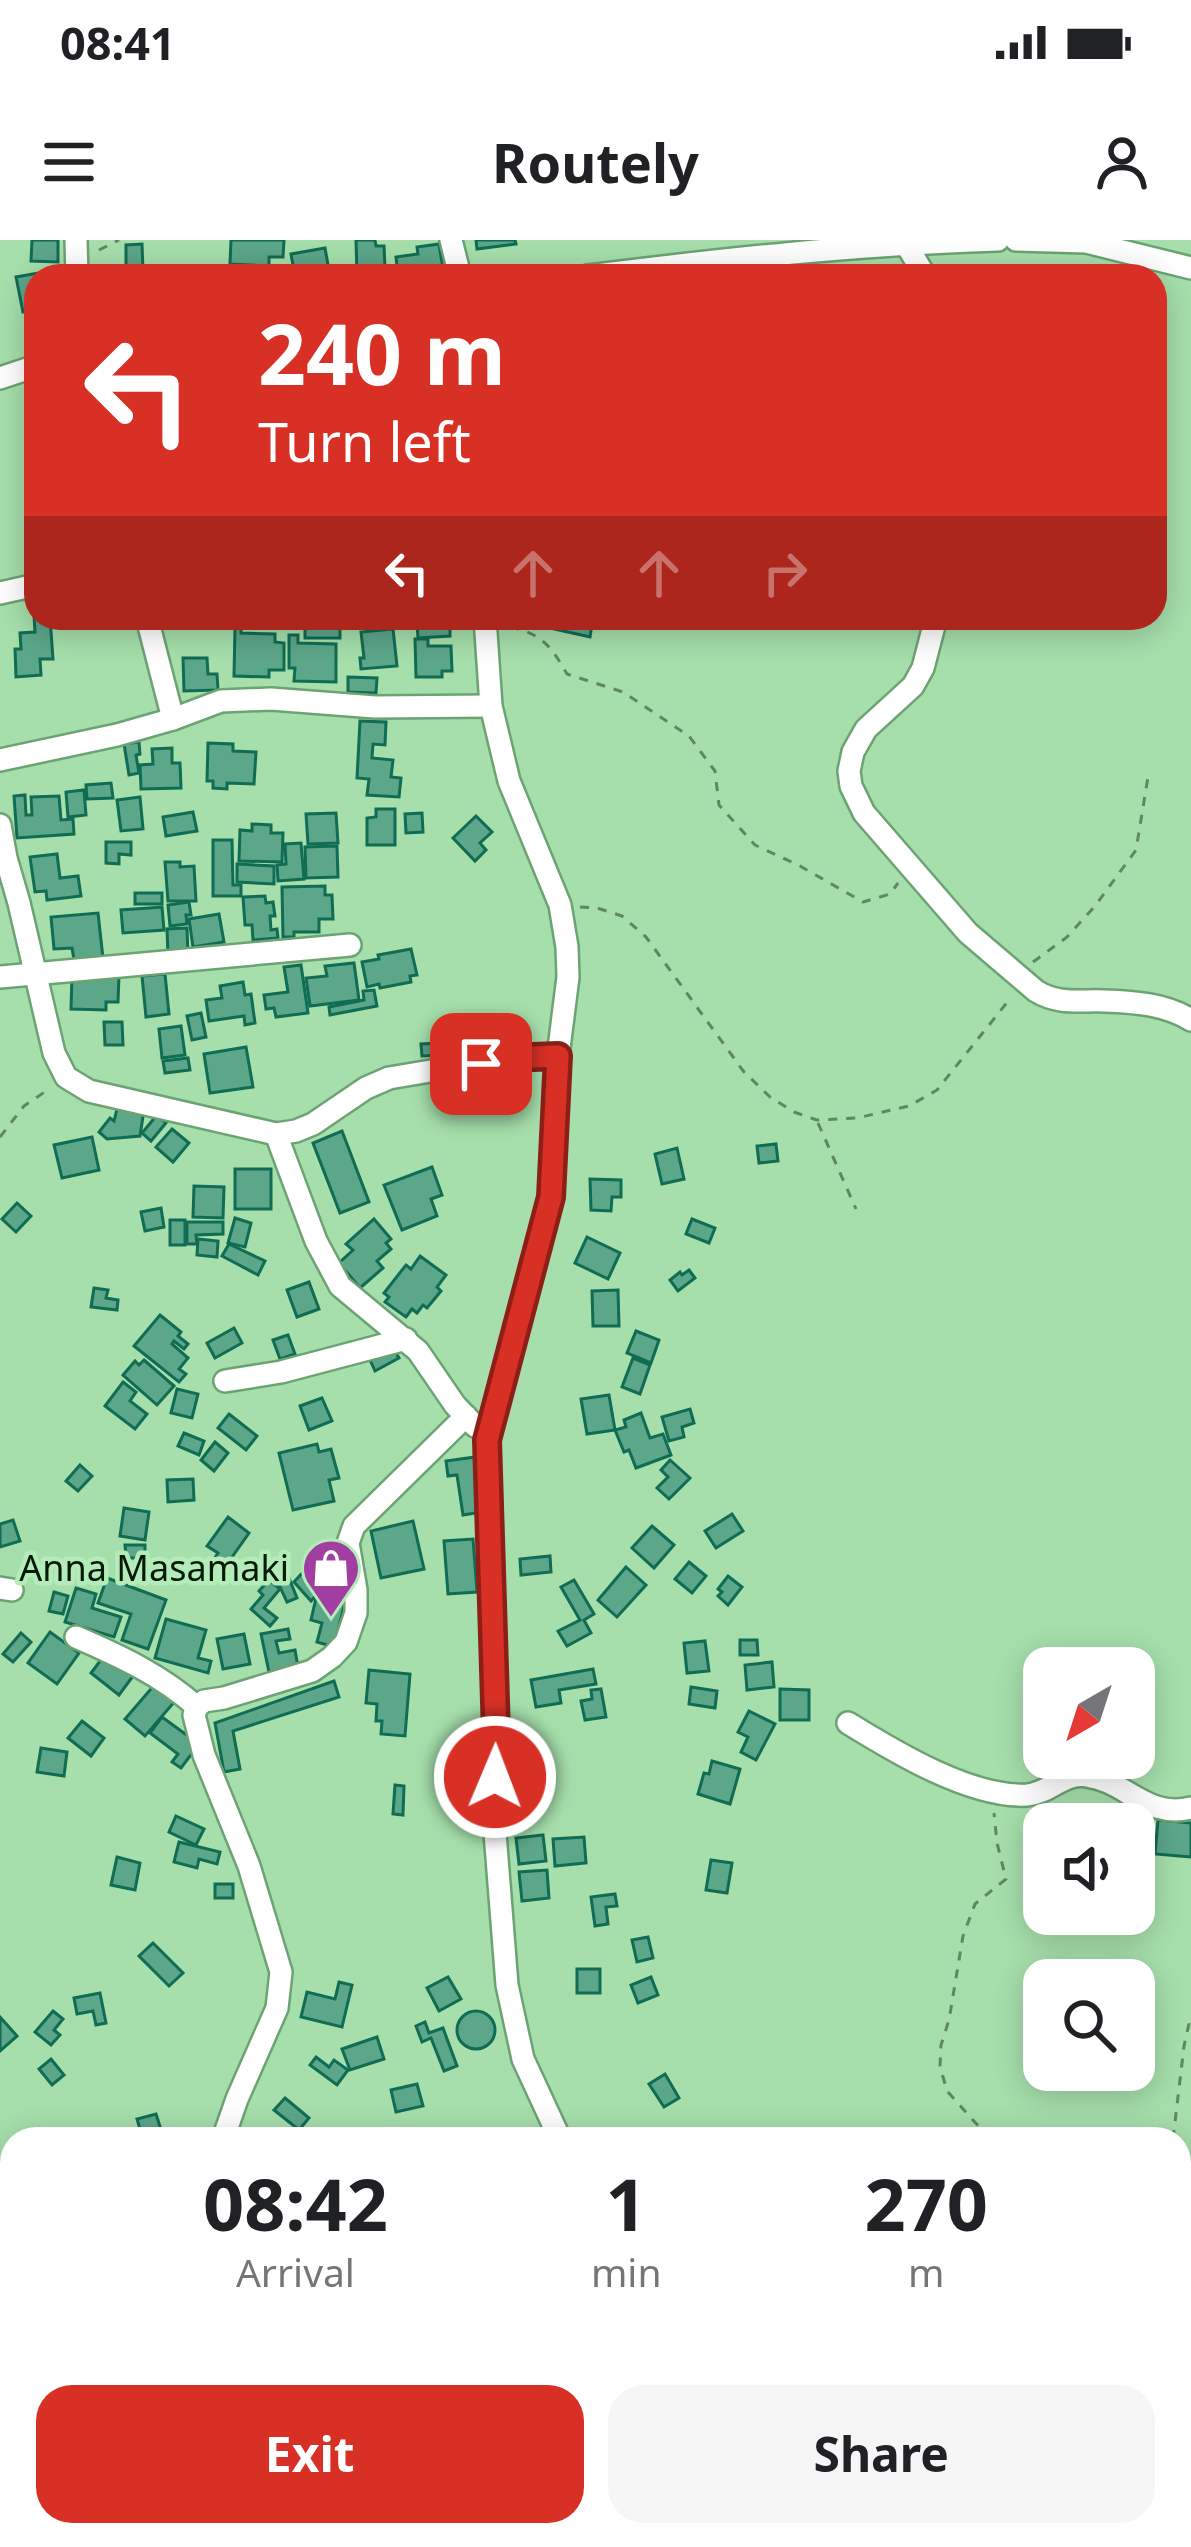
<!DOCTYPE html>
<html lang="en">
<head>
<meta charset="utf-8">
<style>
  body { margin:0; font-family:"Noto Sans",sans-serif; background:#f6f6f6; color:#202124; height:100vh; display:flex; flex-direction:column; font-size:45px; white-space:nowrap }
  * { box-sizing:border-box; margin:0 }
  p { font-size:39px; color:#757577 }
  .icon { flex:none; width:66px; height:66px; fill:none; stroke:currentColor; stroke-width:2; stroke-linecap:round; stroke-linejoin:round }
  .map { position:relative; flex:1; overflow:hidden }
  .sheet { position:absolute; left:0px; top:1887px; width:1191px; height:420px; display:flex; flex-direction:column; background:#fff; border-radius:36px 36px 0 0; box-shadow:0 6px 30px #0003 }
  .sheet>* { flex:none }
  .guide { position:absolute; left:24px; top:24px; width:1143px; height:366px; border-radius:36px; box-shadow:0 6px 30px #0003; background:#d93025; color:#fff; overflow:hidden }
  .needle { width:78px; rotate:219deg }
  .tools { position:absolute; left:1023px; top:1407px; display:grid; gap:24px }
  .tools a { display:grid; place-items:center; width:132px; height:132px; border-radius:24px; background:#fff; box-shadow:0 6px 30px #0003; font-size:60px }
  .pin { position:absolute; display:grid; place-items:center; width:102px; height:102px; color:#fff; margin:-51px; border-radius:24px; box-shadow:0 6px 18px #0006 }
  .me { position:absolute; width:132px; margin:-66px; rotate:1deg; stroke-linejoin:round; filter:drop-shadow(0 0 9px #0008) }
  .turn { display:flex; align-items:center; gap:42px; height:252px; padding:0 36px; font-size:54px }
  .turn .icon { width:156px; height:156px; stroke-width:2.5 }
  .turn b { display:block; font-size:84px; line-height:102px }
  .lanes { display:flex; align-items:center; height:114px; padding:0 36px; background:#0003; justify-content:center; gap:60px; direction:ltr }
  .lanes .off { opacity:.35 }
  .eta { display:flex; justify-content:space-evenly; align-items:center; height:204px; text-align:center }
  .eta b { font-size:72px; font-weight:700; line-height:84px }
  .primary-button { display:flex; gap:24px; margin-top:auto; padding:24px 36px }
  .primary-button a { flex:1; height:138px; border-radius:36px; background:#d93025; color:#fff; font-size:48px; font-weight:700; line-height:138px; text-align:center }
  .primary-button a+a { background:#f6f6f6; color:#202124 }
  .status { display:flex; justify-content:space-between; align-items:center; height:84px; padding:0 60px; background:#fff; direction:ltr }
  .status svg { height:33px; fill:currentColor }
  header { display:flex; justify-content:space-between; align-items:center; height:156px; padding:0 36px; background:#fff; font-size:54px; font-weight:700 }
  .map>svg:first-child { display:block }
  .building { fill:#5ca68a; stroke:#106c52; stroke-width:3 }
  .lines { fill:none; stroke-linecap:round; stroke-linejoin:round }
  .minor-casing { stroke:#6ca373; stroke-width:26 }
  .path { stroke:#5e8762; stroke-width:3; stroke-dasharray:9 9; stroke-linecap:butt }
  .minor { stroke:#fff; stroke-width:21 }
  .route-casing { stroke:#8d1f18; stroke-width:30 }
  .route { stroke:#d93025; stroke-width:21 }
  .labels { text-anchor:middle; stroke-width:9; stroke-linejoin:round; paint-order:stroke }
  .poi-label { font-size:36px; fill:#041907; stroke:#b3ecb9; text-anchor:end }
</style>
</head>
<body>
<div class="status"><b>08:41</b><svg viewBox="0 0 49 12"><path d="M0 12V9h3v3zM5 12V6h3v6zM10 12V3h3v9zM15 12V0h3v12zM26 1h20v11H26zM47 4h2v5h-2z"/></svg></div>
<header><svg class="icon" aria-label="menu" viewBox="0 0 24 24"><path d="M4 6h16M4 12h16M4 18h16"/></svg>Routely<svg class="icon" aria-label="person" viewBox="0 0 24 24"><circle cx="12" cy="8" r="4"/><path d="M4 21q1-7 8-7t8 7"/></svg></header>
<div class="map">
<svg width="1191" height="2307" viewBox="0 0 1191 2307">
  <rect width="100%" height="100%" fill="#a6dfac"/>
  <g class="building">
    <polygon points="32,0 58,0 58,22 31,21"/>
    <polygon points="231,0 284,0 283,17 269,17 269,26 230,24"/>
    <polygon points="356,0 375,0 376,6 384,6 385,27 378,27 378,36 357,36"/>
    <polygon points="476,0 515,0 516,4 477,9"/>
    <polygon points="142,4 143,30 126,30 126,5"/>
    <polygon points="439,4 443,29 398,34 396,17 418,14 417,7"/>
    <polygon points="325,8 330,36 295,36 291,14"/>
    <polygon points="67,28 69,36 36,36 36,47 33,48 36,69 23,72 16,37"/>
    <polygon points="34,376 50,378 53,419 40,419 41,435 16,437 15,409 21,409 20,393 35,392"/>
    <polygon points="542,378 593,378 590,397 541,386"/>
    <rect x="305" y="385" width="35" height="13"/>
    <polygon points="417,385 450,385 450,396 418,398"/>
    <polygon points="235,388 241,389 241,393 275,394 275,402 284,403 284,430 269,430 269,437 234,436"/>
    <polygon points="393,389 397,426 361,429 360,418 364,418 361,392"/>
    <polygon points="289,395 298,395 298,403 336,404 336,442 294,441 295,428 289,428"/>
    <polygon points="415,399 428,399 428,406 451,406 452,431 442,431 442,437 416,437"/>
    <polygon points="183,418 207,418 208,434 217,434 218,450 184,451"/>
    <polygon points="348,437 377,438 376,453 348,452"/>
    <polygon points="360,481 386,482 385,505 373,504 372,518 393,520 391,537 401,538 399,557 367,555 369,539 357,538"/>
    <polygon points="139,502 140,514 136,515 139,533 129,535 124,504"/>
    <polygon points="208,503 233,504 233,511 256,512 254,544 227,543 227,549 213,548 213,541 207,541"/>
    <polygon points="172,508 172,523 180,523 181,548 141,549 140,525 153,524 152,509"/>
    <polygon points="111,543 113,558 87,559 86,545"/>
    <polygon points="84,550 86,575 68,577 66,552"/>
    <polygon points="25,555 26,575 32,575 31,557 59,556 61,580 73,579 74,594 17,598 14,556"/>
    <polygon points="140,557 143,589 121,591 117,560"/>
    <polygon points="376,569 395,569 395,605 367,605 367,578 376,577"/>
    <polygon points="193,572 197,591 166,596 163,577"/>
    <polygon points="336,573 338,603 308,604 306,574"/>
    <polygon points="422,573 423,592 406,593 405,574"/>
    <polygon points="476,576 492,592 480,603 486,610 475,621 453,598"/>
    <polygon points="252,584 271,585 271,593 283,593 282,622 239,621 240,590 252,591"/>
    <polygon points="213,600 232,600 233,645 241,645 241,656 213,656"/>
    <polygon points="106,602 131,602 131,615 119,614 119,624 106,623"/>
    <polygon points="301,603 304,639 278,641 277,625 286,624 285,604"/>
    <polygon points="337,606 338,637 306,638 305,607"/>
    <polygon points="57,614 60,638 78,636 81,656 47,660 46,651 35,652 30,617"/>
    <polygon points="165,622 180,622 180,627 194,626 196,661 168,661"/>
    <polygon points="237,624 274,626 274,644 237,642"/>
    <polygon points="325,646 325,655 332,655 333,679 319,679 319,692 294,692 294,697 283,697 282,647"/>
    <rect x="135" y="653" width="27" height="11"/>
    <polygon points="265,656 266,663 273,662 275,676 270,676 271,690 277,689 278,698 253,700 252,685 245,685 243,657"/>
    <polygon points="189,662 191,675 186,675 187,684 170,686 168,665"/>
    <polygon points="162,667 164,690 123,693 121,670"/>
    <polygon points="98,673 103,718 74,720 72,708 54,709 51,677"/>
    <polygon points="219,674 224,702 193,707 189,679"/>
    <polygon points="187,688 188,715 168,715 167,689"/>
    <polygon points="411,709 417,735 410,736 411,742 380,748 379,744 367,747 362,722 379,719 378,715"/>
    <polygon points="354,723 359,760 310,766 306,738 327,736 325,726"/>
    <polygon points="301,725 308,773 276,777 274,768 266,769 264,755 288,752 284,727"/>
    <polygon points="165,734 169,774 146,777 142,736"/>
    <polygon points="72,735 119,736 118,762 106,762 106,770 71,769"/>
    <polygon points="243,742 245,755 251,754 255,783 245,785 244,776 209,781 206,760 222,758 220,746"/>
    <polygon points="374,750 377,766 330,775 329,767 364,760 363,751"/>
    <polygon points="201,773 206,797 192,800 187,776"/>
    <polygon points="104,782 122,782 123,805 105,805"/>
    <polygon points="181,786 185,815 162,818 159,789"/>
    <polygon points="440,803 441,815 422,816 421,804"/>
    <polygon points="246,807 253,847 210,853 204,814"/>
    <polygon points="188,818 190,830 165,833 163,821"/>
    <polygon points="117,869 144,870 140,896 107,899 99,892 110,878 114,881"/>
    <polygon points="157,875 166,883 151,901 142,893"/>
    <polygon points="172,889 189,903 173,922 156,907"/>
    <polygon points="342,891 369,962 340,973 313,903"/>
    <polygon points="92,897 99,930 62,938 54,905"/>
    <polygon points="776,904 778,921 759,923 757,906"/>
    <polygon points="677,908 684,939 662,944 655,914"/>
    <polygon points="432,927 442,955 431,959 437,976 402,990 384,945"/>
    <rect x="235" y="929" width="36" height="40"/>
    <polygon points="590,939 621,940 621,957 612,957 611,971 591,970"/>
    <polygon points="194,946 224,947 223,978 193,977"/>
    <polygon points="17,963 31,976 16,992 2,979"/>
    <polygon points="161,968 164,987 145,991 141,972"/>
    <polygon points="235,978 251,983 245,1007 228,1003"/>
    <polygon points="374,979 391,999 386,1003 391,1009 377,1021 383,1028 360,1048 339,1023 353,1010 346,1004"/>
    <polygon points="692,979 715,988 709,1003 686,994"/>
    <rect x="170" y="980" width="15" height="25"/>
    <polygon points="187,982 223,982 223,994 196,995 197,1004 187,1004"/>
    <polygon points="587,997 620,1013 608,1039 575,1023"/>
    <polygon points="198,999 218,1001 217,1017 197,1015"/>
    <polygon points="229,1004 265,1021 258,1035 222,1016"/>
    <polygon points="420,1016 446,1035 437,1047 441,1051 427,1068 423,1065 417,1073 412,1069 406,1077 385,1062 389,1057 384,1053 406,1025 411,1029"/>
    <polygon points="689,1030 695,1038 678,1051 670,1040 680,1032 682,1035"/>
    <polygon points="309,1042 319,1069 297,1077 287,1050"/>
    <polygon points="94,1048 108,1050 106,1058 118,1060 117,1070 91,1067"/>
    <polygon points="618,1050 619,1086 593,1086 592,1051"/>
    <polygon points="160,1075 181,1092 178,1096 188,1104 184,1109 174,1101 172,1104 188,1118 179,1129 186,1134 179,1142 134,1106"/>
    <polygon points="234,1088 242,1103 215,1118 207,1103"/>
    <polygon points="636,1091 659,1100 651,1123 627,1113"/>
    <polygon points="288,1095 295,1114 280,1119 273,1100"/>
    <polygon points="393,1108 399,1118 375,1131 370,1120"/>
    <polygon points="633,1118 650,1125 640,1154 622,1147"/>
    <polygon points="144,1120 174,1146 157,1165 123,1135 135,1121 139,1125"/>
    <polygon points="123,1142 136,1152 130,1161 147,1174 135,1189 105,1166"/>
    <polygon points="177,1149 198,1154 192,1178 171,1173"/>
    <polygon points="609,1155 615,1190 587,1194 581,1159"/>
    <polygon points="322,1158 332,1181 309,1190 300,1166"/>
    <polygon points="690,1169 694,1183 682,1187 684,1197 669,1201 662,1177"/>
    <polygon points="641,1173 650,1198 663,1194 671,1215 636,1228 629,1210 624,1212 615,1190 626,1187 624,1180"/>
    <polygon points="229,1174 257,1196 246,1210 218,1188"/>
    <polygon points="184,1193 204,1201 199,1215 178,1206"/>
    <polygon points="215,1202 228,1213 214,1231 201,1220"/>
    <polygon points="317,1204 319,1212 331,1209 339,1238 329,1240 334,1261 293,1270 279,1213"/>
    <polygon points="475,1217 482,1272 463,1275 457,1235 448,1236 446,1221"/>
    <polygon points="670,1220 690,1238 669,1259 657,1248 668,1237 661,1230"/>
    <polygon points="80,1225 92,1236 78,1251 66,1241"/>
    <polygon points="193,1239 194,1260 168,1262 167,1240"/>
    <polygon points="124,1268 149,1272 145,1300 120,1296"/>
    <polygon points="732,1274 743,1291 716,1308 705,1291"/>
    <polygon points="228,1277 249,1293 225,1327 214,1319 218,1313 207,1306"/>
    <polygon points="13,1280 20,1301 0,1307 0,1284"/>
    <polygon points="413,1281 424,1329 381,1338 371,1291"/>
    <polygon points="652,1286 674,1305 654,1328 632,1308"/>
    <polygon points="473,1299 477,1352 448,1354 444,1301"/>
    <polygon points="125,1305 145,1305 145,1318 126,1318"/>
    <polygon points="550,1316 551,1332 521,1335 520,1319"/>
    <polygon points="343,1322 346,1346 333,1348 331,1333 323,1334 322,1325"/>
    <polygon points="689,1322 706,1336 692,1353 675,1339"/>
    <polygon points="626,1327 646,1345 617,1377 598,1360"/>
    <polygon points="305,1330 311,1336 315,1331 328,1343 311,1361 294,1342"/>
    <polygon points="287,1333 297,1358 287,1362 276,1338"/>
    <polygon points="728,1336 742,1347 728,1365 718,1356 722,1352 718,1349"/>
    <polygon points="107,1338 166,1360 148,1409 122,1400 131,1374 98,1363"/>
    <polygon points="269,1340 280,1349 264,1368 277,1378 270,1386 251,1369 263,1355 259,1351"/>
    <polygon points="574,1340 594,1374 584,1380 591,1393 567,1406 558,1391 580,1380 561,1347"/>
    <polygon points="76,1348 96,1354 92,1368 121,1377 114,1397 65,1382"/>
    <polygon points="331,1350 347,1354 334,1407 317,1402 322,1383 311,1380 316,1358 328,1361"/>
    <polygon points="54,1352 68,1356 63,1374 49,1371"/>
    <polygon points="166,1379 206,1390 198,1418 211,1421 208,1433 155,1418"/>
    <polygon points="288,1389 290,1399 276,1401 279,1413 295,1410 298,1427 269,1432 261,1394"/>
    <polygon points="50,1392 79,1413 57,1444 28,1423"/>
    <polygon points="21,1393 31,1402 13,1422 3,1414"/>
    <polygon points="244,1394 250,1424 223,1429 217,1399"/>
    <polygon points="740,1400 757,1400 758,1415 740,1415"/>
    <polygon points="705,1401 709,1431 687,1433 684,1403"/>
    <polygon points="103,1417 121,1430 125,1424 136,1432 119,1455 91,1433"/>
    <polygon points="772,1422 774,1447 747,1450 745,1425"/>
    <polygon points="593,1429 596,1444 559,1450 561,1463 536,1467 531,1440"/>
    <polygon points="369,1430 410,1434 405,1496 381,1494 382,1481 376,1481 377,1464 366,1463"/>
    <polygon points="334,1441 339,1457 233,1491 240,1529 224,1532 215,1483"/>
    <polygon points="156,1443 176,1460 145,1496 125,1479"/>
    <polygon points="691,1447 717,1451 715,1468 689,1464"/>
    <polygon points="601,1449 606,1477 585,1480 581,1461 592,1459 591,1450"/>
    <polygon points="780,1449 809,1450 809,1480 780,1480"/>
    <polygon points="749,1471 775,1484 756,1520 741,1512 748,1497 738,1492"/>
    <polygon points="162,1477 199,1504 181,1528 172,1522 178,1514 150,1493"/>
    <polygon points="82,1481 104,1498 91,1516 68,1498"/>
    <polygon points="41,1508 67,1512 64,1536 37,1532"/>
    <polygon points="712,1521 740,1529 730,1564 698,1554 704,1533 709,1534"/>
    <polygon points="518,1538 536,1546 524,1572 507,1564"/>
    <polygon points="395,1545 404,1546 403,1575 393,1574"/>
    <polygon points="176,1576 204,1589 196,1605 169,1592"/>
    <polygon points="1158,1580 1191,1583 1191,1617 1155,1614"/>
    <polygon points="543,1595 546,1621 519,1624 516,1598"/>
    <polygon points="584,1597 586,1623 555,1626 553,1599"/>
    <polygon points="179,1602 220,1612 217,1624 199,1619 197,1628 174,1622"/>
    <polygon points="117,1617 140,1623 135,1650 111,1645"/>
    <polygon points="711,1620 732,1623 727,1653 706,1650"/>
    <polygon points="547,1630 549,1658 522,1661 519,1632"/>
    <rect x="215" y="1644" width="18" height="14"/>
    <polygon points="615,1654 617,1666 606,1667 608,1684 595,1686 591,1657"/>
    <polygon points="648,1697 653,1718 637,1722 632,1700"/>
    <polygon points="153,1703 183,1733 169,1746 139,1716"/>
    <rect x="577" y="1729" width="23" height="24"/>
    <polygon points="448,1737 461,1759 439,1771 427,1748"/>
    <polygon points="651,1737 658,1755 638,1763 631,1745"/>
    <polygon points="339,1742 352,1745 342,1787 301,1777 307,1752 335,1759"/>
    <polygon points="100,1753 106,1783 96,1785 93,1771 77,1774 74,1758"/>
    <circle cx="476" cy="1790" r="19"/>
    <polygon points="53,1771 63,1779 54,1790 60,1795 51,1805 35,1792"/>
    <polygon points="0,1777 17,1796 0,1811"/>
    <polygon points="425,1782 429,1793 443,1788 457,1826 444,1831 431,1798 422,1802 416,1786"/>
    <polygon points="377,1797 384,1819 350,1830 342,1809"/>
    <polygon points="316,1817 329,1827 334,1820 348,1830 337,1845 310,1825"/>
    <polygon points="51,1819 64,1835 52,1845 39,1829"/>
    <polygon points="665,1834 679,1858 664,1867 649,1844"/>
    <polygon points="417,1844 423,1866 396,1872 391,1850"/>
    <polygon points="285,1858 309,1878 299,1890 274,1870"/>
    <polygon points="156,1874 164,1899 143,1899 137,1879"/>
    <polygon points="1,2158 12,2163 12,2205 0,2200"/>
    <polygon points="109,2295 138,2295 137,2307 108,2307"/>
    <polygon points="808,2295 832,2295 838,2307 798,2307 795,2302"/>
  </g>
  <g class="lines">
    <defs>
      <g id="minor">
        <polyline points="76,0 77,36"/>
        <polyline points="451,0 460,36"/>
        <polyline points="1016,0 1086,2 1191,28"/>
        <polyline points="906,4 925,36"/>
        <path d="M588 36C724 19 861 4 998 0"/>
        <polyline points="0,138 36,126"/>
        <polyline points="0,353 36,345"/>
        <polyline points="147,378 173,479"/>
        <polyline points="485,378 491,466 509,541 560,665 567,707 568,737 558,816 551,957 487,1200 497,1494 494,1580 507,1745 523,1819 560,1899"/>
        <path d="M936 378 923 428 913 446 866 489 853 512 849 531 851 546 864 573 968 693 1036 751C1059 765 1079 760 1104 761 1135 762 1165 764 1191 780"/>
        <polyline points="0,520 117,495 173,479 221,461 271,459 375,467 491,466"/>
        <polyline points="0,585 6,618 19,663 54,813 66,837 89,851 276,894 296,891 313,884 366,848 389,838 508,818 558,816"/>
        <polyline points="0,737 350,705"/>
        <polyline points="276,894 316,1001 340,1046 418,1111 455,1165 475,1186"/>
        <polyline points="225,1141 281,1132 406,1099"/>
        <polyline points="0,1348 12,1350"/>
        <path d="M76 1397C120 1416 161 1435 197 1467"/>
        <path d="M848 1483C895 1512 971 1558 1027 1555 1050 1553 1064 1532 1087 1536 1126 1541 1146 1579 1191 1568"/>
        <polyline points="223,1899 237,1859 277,1768 281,1732 249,1626 204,1515 194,1475 197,1467 204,1461 224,1458 312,1431 332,1417 346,1402 356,1373 356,1350 348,1303 354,1286 466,1176"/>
        <polyline points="745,2295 752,2307"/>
        <polyline points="904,2307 940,2295"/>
      </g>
    </defs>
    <use href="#minor" class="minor-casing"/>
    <g class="path">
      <polyline points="99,10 119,0"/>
      <path d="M510 387C542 394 551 406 567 434L623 452 689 496 715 531 719 565 755 605 800 626 863 662 890 654 898 643"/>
      <polyline points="580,667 597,668 622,676 646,697 744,832 770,857 794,872 817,880 857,878 909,866 937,850 1009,760"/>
      <polyline points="1033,722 1067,697 1095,666 1136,610 1149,531"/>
      <polyline points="818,883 856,969"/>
      <polyline points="0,897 24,866 49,849"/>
      <polyline points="990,1899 947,1851 940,1826 941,1805 949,1780 963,1696 975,1664 1006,1639 997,1603 994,1573"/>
      <polyline points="1173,1899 1184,1806 1191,1775"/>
    </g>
    <use href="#minor" class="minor"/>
  </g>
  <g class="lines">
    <defs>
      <polyline id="route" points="481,824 508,818 558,816 551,957 487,1200 496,1494 495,1537"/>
    </defs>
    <use href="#route" class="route-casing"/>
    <use href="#route" class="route"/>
  </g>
  <defs>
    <symbol id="shop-pin" viewBox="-11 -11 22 30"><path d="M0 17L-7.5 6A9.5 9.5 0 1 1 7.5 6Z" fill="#a23da2" stroke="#b3ecb9"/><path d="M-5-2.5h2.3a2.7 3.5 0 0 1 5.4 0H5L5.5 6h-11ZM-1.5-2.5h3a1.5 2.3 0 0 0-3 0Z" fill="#fff"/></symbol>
  </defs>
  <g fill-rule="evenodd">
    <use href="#shop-pin" x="298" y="1295" width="66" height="90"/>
  </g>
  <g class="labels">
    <g class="poi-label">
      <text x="289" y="1341">Anna Masamaki</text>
    </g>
  </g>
</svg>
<div class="tools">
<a><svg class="needle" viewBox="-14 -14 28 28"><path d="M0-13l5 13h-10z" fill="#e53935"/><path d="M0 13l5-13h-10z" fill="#757577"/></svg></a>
<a><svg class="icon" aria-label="sound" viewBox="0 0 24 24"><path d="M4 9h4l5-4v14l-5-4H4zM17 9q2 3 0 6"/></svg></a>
<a><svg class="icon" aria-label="search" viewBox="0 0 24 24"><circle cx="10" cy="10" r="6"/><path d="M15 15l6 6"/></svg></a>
</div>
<div class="pin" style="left:481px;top:824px;background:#d93025"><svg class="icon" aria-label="arrive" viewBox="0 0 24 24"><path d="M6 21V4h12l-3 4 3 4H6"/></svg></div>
<svg class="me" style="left:495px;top:1537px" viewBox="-20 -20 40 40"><circle r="17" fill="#d93025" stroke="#fff" stroke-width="3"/><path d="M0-11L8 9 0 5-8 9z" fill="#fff"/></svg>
<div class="guide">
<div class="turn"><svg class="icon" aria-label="left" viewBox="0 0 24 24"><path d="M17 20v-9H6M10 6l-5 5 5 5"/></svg><div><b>240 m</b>Turn left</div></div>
<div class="lanes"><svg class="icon" aria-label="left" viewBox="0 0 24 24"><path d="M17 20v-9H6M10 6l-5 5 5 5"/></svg><svg class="icon off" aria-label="ahead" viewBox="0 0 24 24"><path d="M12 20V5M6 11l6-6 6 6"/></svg><svg class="icon off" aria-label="ahead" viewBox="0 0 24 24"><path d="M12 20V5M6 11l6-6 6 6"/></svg><svg class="icon off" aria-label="right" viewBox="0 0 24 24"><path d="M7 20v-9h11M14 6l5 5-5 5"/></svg></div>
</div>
<section class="sheet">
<div class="eta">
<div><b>08:42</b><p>Arrival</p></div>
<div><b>1</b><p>min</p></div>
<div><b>270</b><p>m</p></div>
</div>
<div class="primary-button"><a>Exit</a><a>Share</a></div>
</section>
</div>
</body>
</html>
